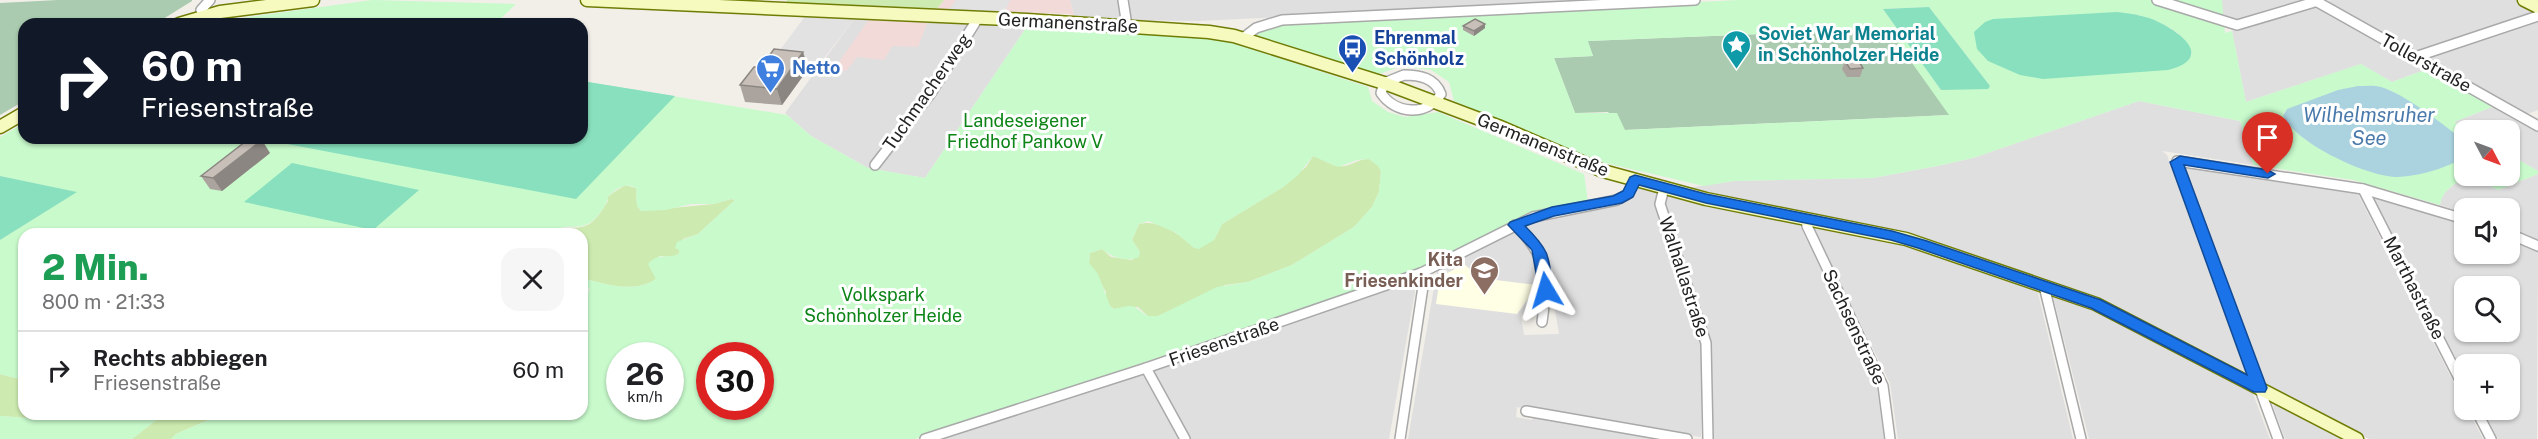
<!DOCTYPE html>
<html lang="de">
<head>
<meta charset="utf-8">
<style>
  body { margin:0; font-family:"Public Sans",sans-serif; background:#f6f6f6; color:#202124; height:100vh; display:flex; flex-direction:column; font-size:22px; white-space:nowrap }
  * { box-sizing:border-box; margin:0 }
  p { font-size:20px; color:#757577 }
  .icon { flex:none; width:33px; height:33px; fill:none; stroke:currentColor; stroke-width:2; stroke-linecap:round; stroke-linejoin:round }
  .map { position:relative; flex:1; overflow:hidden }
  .details { position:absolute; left:18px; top:228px; width:570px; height:192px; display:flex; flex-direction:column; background:#fff; border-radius:18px; box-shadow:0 2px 4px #0004 }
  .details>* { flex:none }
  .banner { position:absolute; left:18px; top:18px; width:570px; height:126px; border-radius:18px; box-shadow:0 2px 4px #0004; background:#111827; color:#fff; overflow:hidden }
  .needle { width:39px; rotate:131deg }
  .buttons { position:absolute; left:2454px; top:120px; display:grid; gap:12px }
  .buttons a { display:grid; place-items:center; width:66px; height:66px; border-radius:12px; background:#fff; box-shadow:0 2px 4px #0004; font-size:30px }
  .speed { position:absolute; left:606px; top:342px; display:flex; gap:12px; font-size:30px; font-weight:700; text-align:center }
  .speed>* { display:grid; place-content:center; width:78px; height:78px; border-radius:50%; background:#fff; box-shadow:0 2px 4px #0004; line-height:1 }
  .speed small { font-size:15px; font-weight:400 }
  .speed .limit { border:9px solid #d22; background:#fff; color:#111 }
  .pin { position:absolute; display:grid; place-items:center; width:51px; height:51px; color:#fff; margin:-62px -26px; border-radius:50% 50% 50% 0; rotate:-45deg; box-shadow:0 0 6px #0007 }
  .pin .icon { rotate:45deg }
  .me { position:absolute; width:66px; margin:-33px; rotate:353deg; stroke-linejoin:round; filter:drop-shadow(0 0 4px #0008) }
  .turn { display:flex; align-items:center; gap:21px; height:126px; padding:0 24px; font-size:27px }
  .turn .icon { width:78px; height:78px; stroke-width:2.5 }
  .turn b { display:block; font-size:42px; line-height:51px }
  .round { display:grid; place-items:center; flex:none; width:63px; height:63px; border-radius:18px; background:#f6f6f6 }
  .summary { display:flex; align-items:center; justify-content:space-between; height:102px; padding:0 24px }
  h1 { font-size:36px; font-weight:800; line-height:45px; color:#1e9e55 }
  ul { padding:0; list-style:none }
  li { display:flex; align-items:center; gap:18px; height:78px; padding:0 24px; border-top:2px solid #e0e0e0 }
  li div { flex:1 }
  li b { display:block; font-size:22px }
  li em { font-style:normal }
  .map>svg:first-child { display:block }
  .residential { fill:#e0dfdf; fill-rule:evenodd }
  .commercial { fill:#f2dad9 }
  .education { fill:#ffffe5 }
  .grass { fill:#cdebb0 }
  .cemetery { fill:#aacbaf }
  .park { fill:#c8facc; fill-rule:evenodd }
  .pitch { fill:#88e0be }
  .parking { fill:#e2e2e2 }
  .water { fill:#aad3df }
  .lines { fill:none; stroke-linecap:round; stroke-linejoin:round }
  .minor-casing { stroke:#a9a9a9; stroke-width:12 }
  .secondary-casing { stroke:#707d05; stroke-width:15 }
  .minor { stroke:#fff; stroke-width:9 }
  .secondary { stroke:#f7fabf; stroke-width:12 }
  .wall { fill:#aba49e }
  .shaded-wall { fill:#8b8681 }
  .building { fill:#c7bfb8; stroke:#8b8681; stroke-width:1.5 }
  .route { fill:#1a73e8; stroke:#114b97; stroke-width:1.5 }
  .labels { text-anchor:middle; stroke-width:6; stroke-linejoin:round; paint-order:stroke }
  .street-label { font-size:18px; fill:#222; stroke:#fff }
  .culture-label { font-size:18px; font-weight:bold; fill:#0d838f; stroke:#fff; text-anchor:start }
  .transit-label { font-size:18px; font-weight:bold; fill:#164399; stroke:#fff; text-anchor:start }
  .shop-label { font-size:18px; font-weight:bold; fill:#366cbe; stroke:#fff; text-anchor:start }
  .park-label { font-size:18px; fill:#0c8416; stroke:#fff }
  .education-label { font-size:18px; font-weight:bold; fill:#785e54; stroke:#fff; text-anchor:end }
  .water-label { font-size:20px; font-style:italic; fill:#4a7aab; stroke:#fff }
</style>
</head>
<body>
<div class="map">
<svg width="2538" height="439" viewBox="0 0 2538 439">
  <rect width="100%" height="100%" fill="#f2efe9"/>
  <g class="residential">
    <polygon points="1070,0 1651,0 1199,21 1099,20 1074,17"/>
    <polygon points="2222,0 2310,0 2237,22 2222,16"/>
    <polygon points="2331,0 2517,0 2538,12 2416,52 2324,2"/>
    <polygon points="2315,5 2430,68 2392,82 2361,64 2246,102 2232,31"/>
    <polygon points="855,18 1028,25 925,178 868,168 811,136 785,113"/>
    <polygon points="2538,19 2538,110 2527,114 2426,59 2427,57"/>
    <polygon points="2139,101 2240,121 2253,165 2162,151 2167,155 2246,371 2240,372 2096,297 1905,233 1702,194 1686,188 1734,181 1873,178 1937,166 1973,158"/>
    <polygon points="2497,105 2538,128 2538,171 2510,155 2510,130 2468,130 2454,122"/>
    <polygon points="2187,165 2354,191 2358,194 2464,403 2464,410 2468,410 2483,439 2369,439 2266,384 2183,167"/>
    <polygon points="2538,174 2538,241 2510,228 2510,208 2464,208 2464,213 2440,205 2442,195 2458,181 2471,176 2498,190"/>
    <polygon points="1642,187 1659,192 1703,345 1701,437 1517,407 1516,417 1532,420 1534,416 1671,439 1408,439 1437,270 1514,230 1528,239 1537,259 1542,288 1521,316 1524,335 1559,334 1545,251 1535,237 1523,228 1524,224 1630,197 1636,189"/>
    <polygon points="1670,195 1799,224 1876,383 1884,439 1711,439 1710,344 1665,203 1667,196"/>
    <path d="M2375 196 2464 222V254H2510V238L2538 249 2537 439H2498L2483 410H2510V364H2464V374L2373 198ZM2464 286H2510V332H2464Z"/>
    <polygon points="1815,226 1901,242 2037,289 2073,439 1898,439 1890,383 1813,229"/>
    <polygon points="1408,284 1414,287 1415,292 1389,439 1191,439 1153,373 1157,368"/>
    <polygon points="2058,295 2094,307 2247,388 2253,394 2270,439 2089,439 2053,296"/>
    <polygon points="1142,374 1179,439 939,439"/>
    <polygon points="2279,404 2345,439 2285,439 2273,406"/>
  </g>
  <g class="commercial">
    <polygon points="944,0 1070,0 1074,17 1070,14 936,10"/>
    <polygon points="870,18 928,21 918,47 892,46 884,60 857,57 846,71 834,69"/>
  </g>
  <polygon class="education" points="1464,264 1480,278 1537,285 1537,287 1517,314 1436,304 1440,277"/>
  <g class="grass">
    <polygon points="787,0 944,0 936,10 787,4"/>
    <path d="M1313 156C1324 159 1333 168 1345 166 1354 164 1359 159 1369 159L1378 165 1381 171 1379 192 1372 207 1354 227 1292 265 1248 282 1225 285 1158 316H1148L1138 307 1114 309 1110 306 1106 299V292L1089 263 1090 253 1102 249 1111 257 1132 260 1140 252 1132 240 1139 224C1157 219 1178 233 1191 245L1214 240 1222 224 1283 187 1306 167Z"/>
    <path d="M625 185 636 188 637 206 641 211 714 204 731 199 735 200 698 234 683 239 679 253 676 256H659L656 279C634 294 605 284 582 278V234H548C560 225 572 230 585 226 596 222 602 210 608 201L607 197Z"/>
    <polygon points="0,374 24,380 24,414 54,414 42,419 0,416"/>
    <polygon points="164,414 222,414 176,434 171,439 132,439"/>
  </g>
  <g class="cemetery">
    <polygon points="58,0 192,0 192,1 155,24 24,24 24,101 0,115 0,3"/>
    <polygon points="1888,29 1950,115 1625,130 1608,112 1575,113 1554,58 1593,56 1587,41"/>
  </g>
  <g class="park">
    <polygon points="372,0 516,4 495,24 198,24"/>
    <path d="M1739 0H2222L2225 33 2232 31 2246 102 2361 64 2392 82 2430 68 2497 105 2454 122 2468 130H2464V141L2390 90 2374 86 2338 90 2284 112C2283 134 2348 166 2368 170 2376 172 2456 162 2464 158V176H2510V155L2538 171V174L2498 190 2471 176C2456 182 2443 189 2440 205L2353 180 2253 165 2240 121 2139 101 1973 158 1937 166 1873 178 1734 181 1704 186 1601 162 1454 101 1449 82 1431 70 1414 68H1396L1379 74 1252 34 1262 28 1286 22ZM1929 7 1990 86 1941 90 1883 9ZM2134 14C2158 21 2185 29 2192 55ZM1888 29 1949 115 1625 130 1617 113H1575L1554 58 1593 56 1588 41Z"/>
    <path d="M1028 25 1221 40 1241 46 1368 87 1372 101 1388 112 1405 117 1438 112 1584 174 1588 202 1528 214 1425 268 915 439H171L176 434 222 414H582V300L590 289 582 287V278C605 284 634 294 656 279L648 264C658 252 668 259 679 254V250L675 248 677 242 698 234 735 200 731 199 714 204H691L666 210 641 211 637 206 636 188C625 181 615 190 608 197 607 203 605 205 602 210 584 238 569 218 548 234H24V380L0 374V240L76 192 0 176V137L24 123V138H582V81L787 115 811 136 868 168 925 178ZM1313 156 1338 167 1357 160 1369 159 1378 166 1381 171 1379 192 1372 207 1354 227 1292 265 1248 282 1217 287 1158 316H1148C1130 305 1137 304 1114 309L1110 306 1098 274 1089 263 1090 253 1102 249C1113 258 1126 262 1139 257L1140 252 1132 240 1139 224 1148 221 1175 232 1194 248 1199 249 1214 240 1222 224 1283 187 1298 175ZM620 356H670V406H620ZM710 356H760V406H710Z"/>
    <polygon points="54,414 164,414 132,439 0,439 0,416 42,419"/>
  </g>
  <g class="pitch">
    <polygon points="1929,7 1990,86 1988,89 1941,90 1883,9"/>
    <path d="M2117 12C2128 13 2139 15 2149 18 2176 28 2218 57 2168 70L2043 79 2020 75 1988 61 1977 49 1974 32 1985 22 1993 19Z"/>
    <polygon points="582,81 675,96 576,199 256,138 582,138"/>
    <polygon points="292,163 419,190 373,230 244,202"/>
    <polygon points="0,176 77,192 0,240"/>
  </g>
  <g class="parking">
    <polygon points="956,0 1010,0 1004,13 949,10"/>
    <polygon points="806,15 855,18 818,66 769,65"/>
  </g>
  <path class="water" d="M2358 86C2366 86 2374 85 2381 87 2403 93 2446 126 2464 141V158C2445 168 2420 176 2398 177 2368 177 2297 144 2283 116L2287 109 2338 90Z"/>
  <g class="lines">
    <defs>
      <g id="minor">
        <polyline points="1123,0 1127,26"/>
        <polyline points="2157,0 2237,25 2318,1"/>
        <polyline points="2314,0 2538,126"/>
        <polyline points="204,15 201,10 210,0"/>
        <polyline points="1243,38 1256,28 1282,20 1695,0"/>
        <polyline points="2415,57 2538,16"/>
        <path d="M1404 75C1420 75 1435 78 1441 94 1427 117 1395 114 1381 93L1384 83Z"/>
        <polyline points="875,165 931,93 978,18"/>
        <polyline points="1664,188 1660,204 1706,343 1708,439"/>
        <polyline points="2363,189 2464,388"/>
        <polyline points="1806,219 1807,226 1883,386 1890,439"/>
        <path d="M1515 225C1548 256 1548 279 1542 322"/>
        <polyline points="2510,234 2538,246"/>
        <polyline points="2044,286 2081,439"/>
        <polyline points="1146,368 1185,439"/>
        <polyline points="2476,410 2491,439"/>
        <polyline points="1526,411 1687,439"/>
        <polyline points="925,439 1146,368 1421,273 1533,217 1617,200 1628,194 1635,180"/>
        <polyline points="1400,439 1424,280 1421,273"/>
        <polyline points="2278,439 2177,161 2363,189 2464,219"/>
      </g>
      <g id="secondary">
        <polyline points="587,0 1027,20 1209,32 1234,36 1384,83 1498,126 1603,171 1706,199 1906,239 2096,304 2357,439"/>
        <polyline points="2524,0 2538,7"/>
        <polyline points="179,24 220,12 313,0"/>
        <polyline points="0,127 24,113"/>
      </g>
    </defs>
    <use href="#minor" class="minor-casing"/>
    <use href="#secondary" class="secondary-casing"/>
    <use href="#minor" class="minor"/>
    <use href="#secondary" class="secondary"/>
  </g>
  <g class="wall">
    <polygon points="1463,26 1485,28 1474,36 1463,30"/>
    <polygon points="803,52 808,69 782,105 745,102 740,85 761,67"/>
    <polygon points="1845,61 1863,68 1860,77 1847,77 1842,69"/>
    <polygon points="270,153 222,191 210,189 201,176"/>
  </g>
  <g class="shaded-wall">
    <polygon points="1485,24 1485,28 1474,36 1474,31"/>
    <polygon points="803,52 808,69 782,105 777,89"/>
    <polygon points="262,140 270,153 222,191 213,178"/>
  </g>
  <g class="building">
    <polygon points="1475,19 1485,24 1474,31 1463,26"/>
    <polygon points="774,49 803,52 777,89 740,85 754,67 761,67"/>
    <polygon points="1858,60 1863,68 1850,69 1845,61"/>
    <polygon points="250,138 262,140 213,178 201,176"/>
  </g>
  <path class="route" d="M2180 156 2268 170 2275 174 2268 178 2184 165 2267 388 2265 392H2254L2091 308 1918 248 1891 240 1706 203 1639 185 1633 197 1622 203 1554 216 1525 226C1550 251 1549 256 1553 290L1546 295 1539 290 1532 250 1508 225 1510 222 1552 207 1613 196 1623 191 1630 177 1635 175 1706 194 1892 231 1927 241 2101 300 2247 375 2170 162Z"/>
  <defs>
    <symbol id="sight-pin" viewBox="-11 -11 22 30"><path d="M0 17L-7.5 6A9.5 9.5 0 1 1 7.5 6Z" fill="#0f9aa8" stroke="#fff"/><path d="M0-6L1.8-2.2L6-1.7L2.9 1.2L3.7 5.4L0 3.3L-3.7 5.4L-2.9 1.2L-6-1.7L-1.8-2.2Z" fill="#fff"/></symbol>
    <symbol id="bus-pin" viewBox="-11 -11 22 30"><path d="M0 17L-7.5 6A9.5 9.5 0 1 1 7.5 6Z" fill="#1a4fb4" stroke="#fff"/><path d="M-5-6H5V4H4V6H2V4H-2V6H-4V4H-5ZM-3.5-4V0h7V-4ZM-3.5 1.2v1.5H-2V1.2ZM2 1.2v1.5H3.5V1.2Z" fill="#fff"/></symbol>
    <symbol id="supermarket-pin" viewBox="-11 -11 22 30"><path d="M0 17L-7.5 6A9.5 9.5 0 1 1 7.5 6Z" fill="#3f7fe0" stroke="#fff"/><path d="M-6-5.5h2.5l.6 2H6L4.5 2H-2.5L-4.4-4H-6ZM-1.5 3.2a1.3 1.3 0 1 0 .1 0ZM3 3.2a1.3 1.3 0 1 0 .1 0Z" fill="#fff"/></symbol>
    <symbol id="school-pin" viewBox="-11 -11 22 30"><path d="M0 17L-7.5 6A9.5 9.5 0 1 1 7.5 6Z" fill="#8d6e63" stroke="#fff"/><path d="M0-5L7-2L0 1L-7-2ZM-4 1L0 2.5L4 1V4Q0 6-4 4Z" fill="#fff"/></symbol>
  </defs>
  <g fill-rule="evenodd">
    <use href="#sight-pin" x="1720" y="28" width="33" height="45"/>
    <use href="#bus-pin" x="1336" y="32" width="33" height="45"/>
    <use href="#supermarket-pin" x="754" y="52" width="33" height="45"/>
    <use href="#school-pin" x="1468" y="254" width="33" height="45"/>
  </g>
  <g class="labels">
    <g class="street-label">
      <text transform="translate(1068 23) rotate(3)" y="6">Germanenstraße</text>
      <text transform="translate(2426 63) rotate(29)" y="6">Tollerstraße</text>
      <text transform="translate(927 92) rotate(-55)" y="6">Tuchmacherweg</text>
      <text transform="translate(1543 145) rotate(22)" y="6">Germanenstraße</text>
      <text transform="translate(1684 277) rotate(72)" y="6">Walhallastraße</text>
      <text transform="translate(2414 288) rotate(63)" y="6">Marthastraße</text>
      <text transform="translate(1854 327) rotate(65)" y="6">Sachsenstraße</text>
      <text transform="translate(1224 342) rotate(-19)" y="6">Friesenstraße</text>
    </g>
    <g class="culture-label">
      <text x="1758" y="40">Soviet War Memorial<tspan x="1758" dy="21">in Schönholzer Heide</tspan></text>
    </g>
    <g class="transit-label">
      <text x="1374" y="44">Ehrenmal<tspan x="1374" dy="21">Schönholz</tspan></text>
    </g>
    <g class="shop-label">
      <text x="792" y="74">Netto</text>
    </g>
    <g class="park-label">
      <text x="1025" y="127">Landeseigener<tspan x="1025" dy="21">Friedhof Pankow V</tspan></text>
      <text x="883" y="301">Volkspark<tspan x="883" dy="21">Schönholzer Heide</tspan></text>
    </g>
    <g class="education-label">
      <text x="1463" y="266">Kita<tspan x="1463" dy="21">Friesenkinder</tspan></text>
    </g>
    <g class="water-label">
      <text x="2369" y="122">Wilhelmsruher<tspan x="2369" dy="23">See</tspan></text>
    </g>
  </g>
</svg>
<div class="buttons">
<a><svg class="needle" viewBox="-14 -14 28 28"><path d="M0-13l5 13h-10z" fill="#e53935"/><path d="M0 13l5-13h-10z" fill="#757577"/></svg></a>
<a><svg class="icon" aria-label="sound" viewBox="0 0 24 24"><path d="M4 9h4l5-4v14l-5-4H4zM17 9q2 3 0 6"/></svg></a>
<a><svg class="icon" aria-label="search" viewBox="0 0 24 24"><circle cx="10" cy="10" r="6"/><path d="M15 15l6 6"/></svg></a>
<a>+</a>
</div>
<div class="speed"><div>26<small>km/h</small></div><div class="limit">30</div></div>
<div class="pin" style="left:2268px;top:174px;background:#d93025"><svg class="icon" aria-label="arrive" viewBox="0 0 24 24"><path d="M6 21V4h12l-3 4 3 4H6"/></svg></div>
<svg class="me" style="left:1546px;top:290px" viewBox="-20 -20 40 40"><path d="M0-17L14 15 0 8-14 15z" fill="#1a73e8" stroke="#fff" stroke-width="4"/></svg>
<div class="banner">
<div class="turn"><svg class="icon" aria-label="right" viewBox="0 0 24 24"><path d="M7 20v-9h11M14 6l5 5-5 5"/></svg><div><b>60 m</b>Friesenstraße</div></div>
</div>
<section class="details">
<div class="summary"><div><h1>2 Min.</h1><p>800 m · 21:33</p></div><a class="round"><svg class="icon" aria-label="close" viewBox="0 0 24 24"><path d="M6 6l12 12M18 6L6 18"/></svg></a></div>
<ul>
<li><svg class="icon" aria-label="right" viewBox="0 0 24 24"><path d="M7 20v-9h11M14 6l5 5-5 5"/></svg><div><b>Rechts abbiegen</b><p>Friesenstraße</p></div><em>60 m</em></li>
</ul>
</section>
</div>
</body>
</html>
